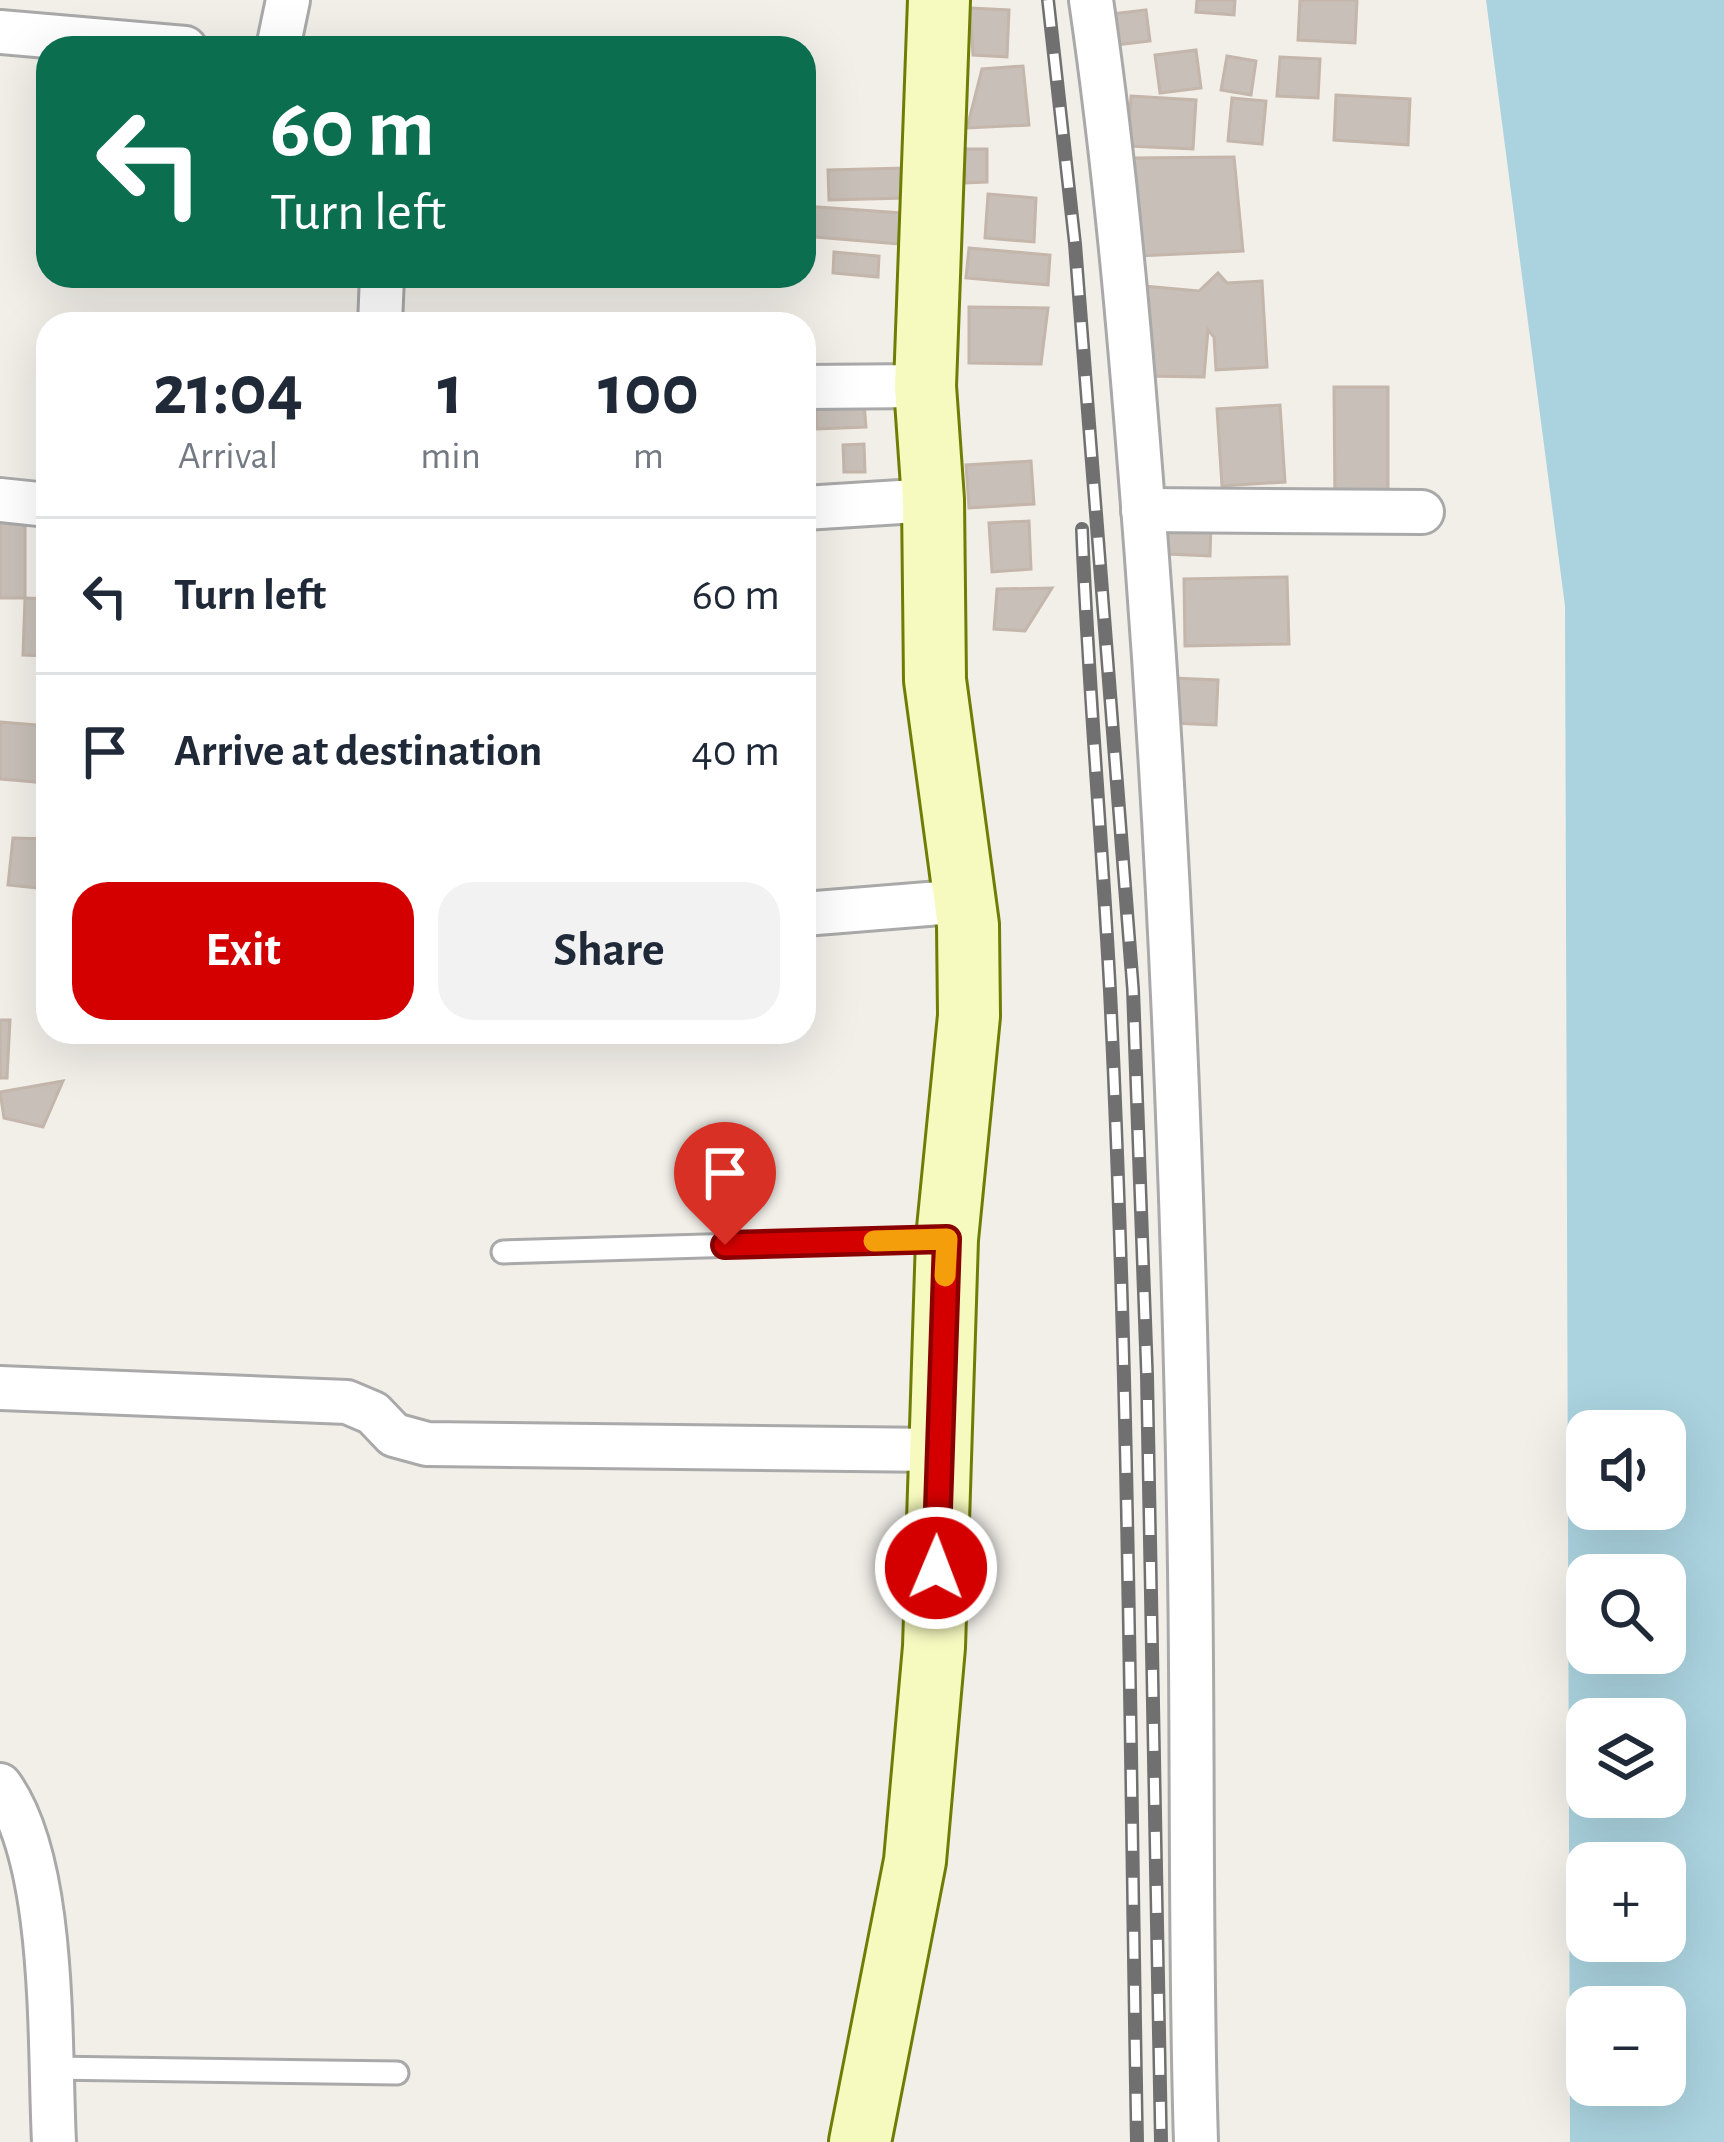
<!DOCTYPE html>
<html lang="en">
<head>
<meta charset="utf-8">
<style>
  body { margin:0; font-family:"Alegreya Sans",sans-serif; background:#f2f2f3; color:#1f2937; height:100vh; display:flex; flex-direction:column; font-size:45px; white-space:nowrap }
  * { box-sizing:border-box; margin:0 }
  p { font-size:39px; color:#747a83 }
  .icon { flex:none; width:66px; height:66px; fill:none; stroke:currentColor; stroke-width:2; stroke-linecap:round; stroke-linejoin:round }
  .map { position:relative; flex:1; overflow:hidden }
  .sheet { position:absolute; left:36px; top:312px; width:780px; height:732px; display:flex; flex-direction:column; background:#fff; border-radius:36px; box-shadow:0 12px 48px #0002 }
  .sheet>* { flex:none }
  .hud { position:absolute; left:36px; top:36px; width:780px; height:252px; border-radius:36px; box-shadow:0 12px 48px #0002; background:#0b6e4f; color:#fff; overflow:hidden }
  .buttons { position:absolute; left:1566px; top:1410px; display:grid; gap:24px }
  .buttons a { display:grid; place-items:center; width:120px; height:120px; border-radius:24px; background:#fff; box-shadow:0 12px 48px #0002; font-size:60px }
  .pin { position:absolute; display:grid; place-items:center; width:102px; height:102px; color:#fff; margin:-123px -51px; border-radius:50% 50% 50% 0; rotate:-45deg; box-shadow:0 0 12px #0007 }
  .pin .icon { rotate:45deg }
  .me { position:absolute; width:132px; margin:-66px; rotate:1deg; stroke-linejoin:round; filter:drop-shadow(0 0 9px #0008) }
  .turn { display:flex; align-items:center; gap:42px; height:252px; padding:0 36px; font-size:54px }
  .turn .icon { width:156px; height:156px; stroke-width:2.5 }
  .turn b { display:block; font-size:84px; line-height:102px }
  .eta { display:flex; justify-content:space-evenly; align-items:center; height:204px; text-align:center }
  .eta b { font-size:72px; font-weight:600; line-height:84px }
  .button { display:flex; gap:24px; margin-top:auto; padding:24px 36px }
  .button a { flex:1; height:138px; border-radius:36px; background:#d40000; color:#fff; font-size:48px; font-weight:600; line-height:138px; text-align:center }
  .button a+a { background:#f2f2f3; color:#1f2937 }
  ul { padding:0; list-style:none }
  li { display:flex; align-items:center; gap:36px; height:156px; padding:0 36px; border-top:3px solid #e0e1e3 }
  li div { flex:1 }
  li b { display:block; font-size:45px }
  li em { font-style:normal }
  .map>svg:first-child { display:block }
  .water { fill:#aad3df; fill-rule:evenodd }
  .building { fill:#c7bfb8; stroke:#c4b6ab; stroke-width:3 }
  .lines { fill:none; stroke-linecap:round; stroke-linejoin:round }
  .lane-casing { stroke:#a9a9a9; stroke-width:27 }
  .street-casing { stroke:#a9a9a9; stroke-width:48 }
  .secondary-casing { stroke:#707d05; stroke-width:66 }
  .lane { stroke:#fff; stroke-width:21 }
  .street { stroke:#fff; stroke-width:42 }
  .secondary { stroke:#f7fabf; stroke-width:60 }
  .rail-casing { stroke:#707070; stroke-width:14 }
  .rail { stroke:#fff; stroke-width:9; stroke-dasharray:27; stroke-linecap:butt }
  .route-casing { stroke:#8a0000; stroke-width:30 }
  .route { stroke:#d40000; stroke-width:21 }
  .slow { stroke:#f59e0b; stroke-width:21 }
</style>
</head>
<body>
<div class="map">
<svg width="1724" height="2142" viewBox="0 0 1724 2142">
  <rect width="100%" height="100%" fill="#f2efe9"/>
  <path class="water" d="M1486 0H1724V2142H1570L1565 606ZM1587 1431H1665V1509H1587ZM1587 1575H1665V1653H1587ZM1587 1719H1665V1797H1587ZM1587 1863H1665V1941H1587ZM1587 2007H1665V2085H1587Z"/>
  <g class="building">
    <polygon points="1197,0 1235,0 1234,15 1196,12"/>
    <polygon points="1300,0 1357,0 1355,43 1298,40"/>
    <polygon points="970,8 1009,10 1007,57 973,55"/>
    <polygon points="1146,10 1150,41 1115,45 1111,14"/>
    <polygon points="1196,50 1201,88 1160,93 1155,55"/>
    <polygon points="1227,56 1256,61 1251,95 1221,90"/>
    <polygon points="1280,57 1320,59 1318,98 1277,96"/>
    <polygon points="1023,66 1029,125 967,128 982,69"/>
    <polygon points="1336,95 1410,99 1408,145 1334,140"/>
    <polygon points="1131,96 1196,100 1193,149 1128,146"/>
    <polygon points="1232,98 1266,101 1262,144 1228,141"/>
    <polygon points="964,149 987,149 987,182 965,183"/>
    <polygon points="1234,157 1243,251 1139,256 1132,158"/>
    <polygon points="905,168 906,198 829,200 828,170"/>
    <polygon points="988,194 1036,198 1034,242 985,238"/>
    <polygon points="804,206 901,213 898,244 804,236"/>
    <polygon points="969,248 1050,255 1048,285 966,278"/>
    <polygon points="834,252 879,256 878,277 833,273"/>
    <polygon points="1218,273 1227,283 1262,281 1267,367 1216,370 1214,337 1208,330 1204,377 1145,376 1143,286 1199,291"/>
    <polygon points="969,307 1048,308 1041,364 969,363"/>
    <polygon points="1334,387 1388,387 1388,506 1335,506"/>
    <polygon points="864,403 866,427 817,429 816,406"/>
    <polygon points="1280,405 1285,482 1222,486 1217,409"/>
    <polygon points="864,444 865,472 844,472 843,445"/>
    <polygon points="1031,461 1034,504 969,508 966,465"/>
    <rect x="0" y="516" width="25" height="82"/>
    <polygon points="1029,521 1031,569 992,572 989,523"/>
    <polygon points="1168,521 1211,523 1210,556 1167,554"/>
    <polygon points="1287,577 1289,644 1185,646 1184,579"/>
    <polygon points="1052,588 1025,631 994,629 997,589"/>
    <polygon points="25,598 48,599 48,656 23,655"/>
    <polygon points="1173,678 1218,680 1216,725 1172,723"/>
    <polygon points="0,722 48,726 48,783 0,779"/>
    <polygon points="13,838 48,839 48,889 8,885"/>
    <polygon points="0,1020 10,1020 7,1078 0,1078"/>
    <polygon points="63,1081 43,1127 4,1118 0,1092"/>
  </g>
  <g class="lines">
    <defs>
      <g id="lane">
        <polyline points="503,1252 946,1239"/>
        <polyline points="50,2068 397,2073"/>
      </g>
      <g id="street">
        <path d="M1091 0C1118 185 1133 372 1147 558 1172 895 1185 1232 1190 1570 1193 1761 1190 1951 1196 2142"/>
        <polyline points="0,32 185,48"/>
        <polyline points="278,48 288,0"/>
        <polyline points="380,324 382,276"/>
        <polyline points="804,387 925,386"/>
        <polyline points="0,500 48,505"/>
        <polyline points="804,508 933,500"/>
        <polyline points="1143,510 1422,512"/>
        <polyline points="804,914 965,901"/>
        <polyline points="0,1388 347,1402 373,1413 394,1435 427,1444 938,1450"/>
        <path d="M0 1785C57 1862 49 2046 54 2142"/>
      </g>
      <polyline id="secondary" points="860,2142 915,1861 934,1647 947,1239 969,1016 968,925 935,680 933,500 925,386 939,0"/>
    </defs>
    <use href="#lane" class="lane-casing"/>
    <use href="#street" class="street-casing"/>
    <use href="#secondary" class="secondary-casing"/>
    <use href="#lane" class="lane"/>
    <use href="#street" class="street"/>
    <use href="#secondary" class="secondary"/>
    <defs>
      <g id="rail">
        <polyline points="1048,0 1075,244 1133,989 1147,1375 1161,2142"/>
        <path d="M1082 529C1088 683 1102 837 1110 991 1129 1374 1130 1758 1137 2142"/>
      </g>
    </defs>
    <use href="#rail" class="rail-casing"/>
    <use href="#rail" class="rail"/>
  </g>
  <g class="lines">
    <defs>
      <polyline id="route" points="725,1245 947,1239 936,1568"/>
    </defs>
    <use href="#route" class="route-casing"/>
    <use href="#route" class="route"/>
    <polyline class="slow" points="874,1241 947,1239 945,1276"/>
  </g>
</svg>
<div class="buttons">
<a><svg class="icon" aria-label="sound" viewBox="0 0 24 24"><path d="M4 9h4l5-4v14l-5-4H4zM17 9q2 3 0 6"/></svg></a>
<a><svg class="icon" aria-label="search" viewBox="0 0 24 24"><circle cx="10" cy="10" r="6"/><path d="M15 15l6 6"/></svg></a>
<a><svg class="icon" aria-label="layers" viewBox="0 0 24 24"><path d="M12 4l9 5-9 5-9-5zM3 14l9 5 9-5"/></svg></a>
<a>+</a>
<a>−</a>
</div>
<div class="pin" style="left:725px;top:1245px;background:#d93025"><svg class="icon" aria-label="arrive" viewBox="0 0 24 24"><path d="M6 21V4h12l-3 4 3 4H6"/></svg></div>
<svg class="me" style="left:936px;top:1568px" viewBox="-20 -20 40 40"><circle r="17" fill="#d40000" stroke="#fff" stroke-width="3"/><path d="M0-11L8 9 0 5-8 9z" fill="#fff"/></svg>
<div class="hud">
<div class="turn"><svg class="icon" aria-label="left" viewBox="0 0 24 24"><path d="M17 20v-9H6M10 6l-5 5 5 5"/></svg><div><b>60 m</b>Turn left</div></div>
</div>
<section class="sheet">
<div class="eta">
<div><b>21:04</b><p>Arrival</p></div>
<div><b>1</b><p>min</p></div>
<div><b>100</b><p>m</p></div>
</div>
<ul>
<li><svg class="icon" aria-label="left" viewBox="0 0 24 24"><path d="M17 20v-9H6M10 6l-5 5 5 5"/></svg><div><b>Turn left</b></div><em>60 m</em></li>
<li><svg class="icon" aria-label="arrive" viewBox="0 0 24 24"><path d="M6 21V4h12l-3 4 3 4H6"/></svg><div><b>Arrive at destination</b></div><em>40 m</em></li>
</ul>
<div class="button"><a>Exit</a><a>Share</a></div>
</section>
</div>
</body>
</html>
